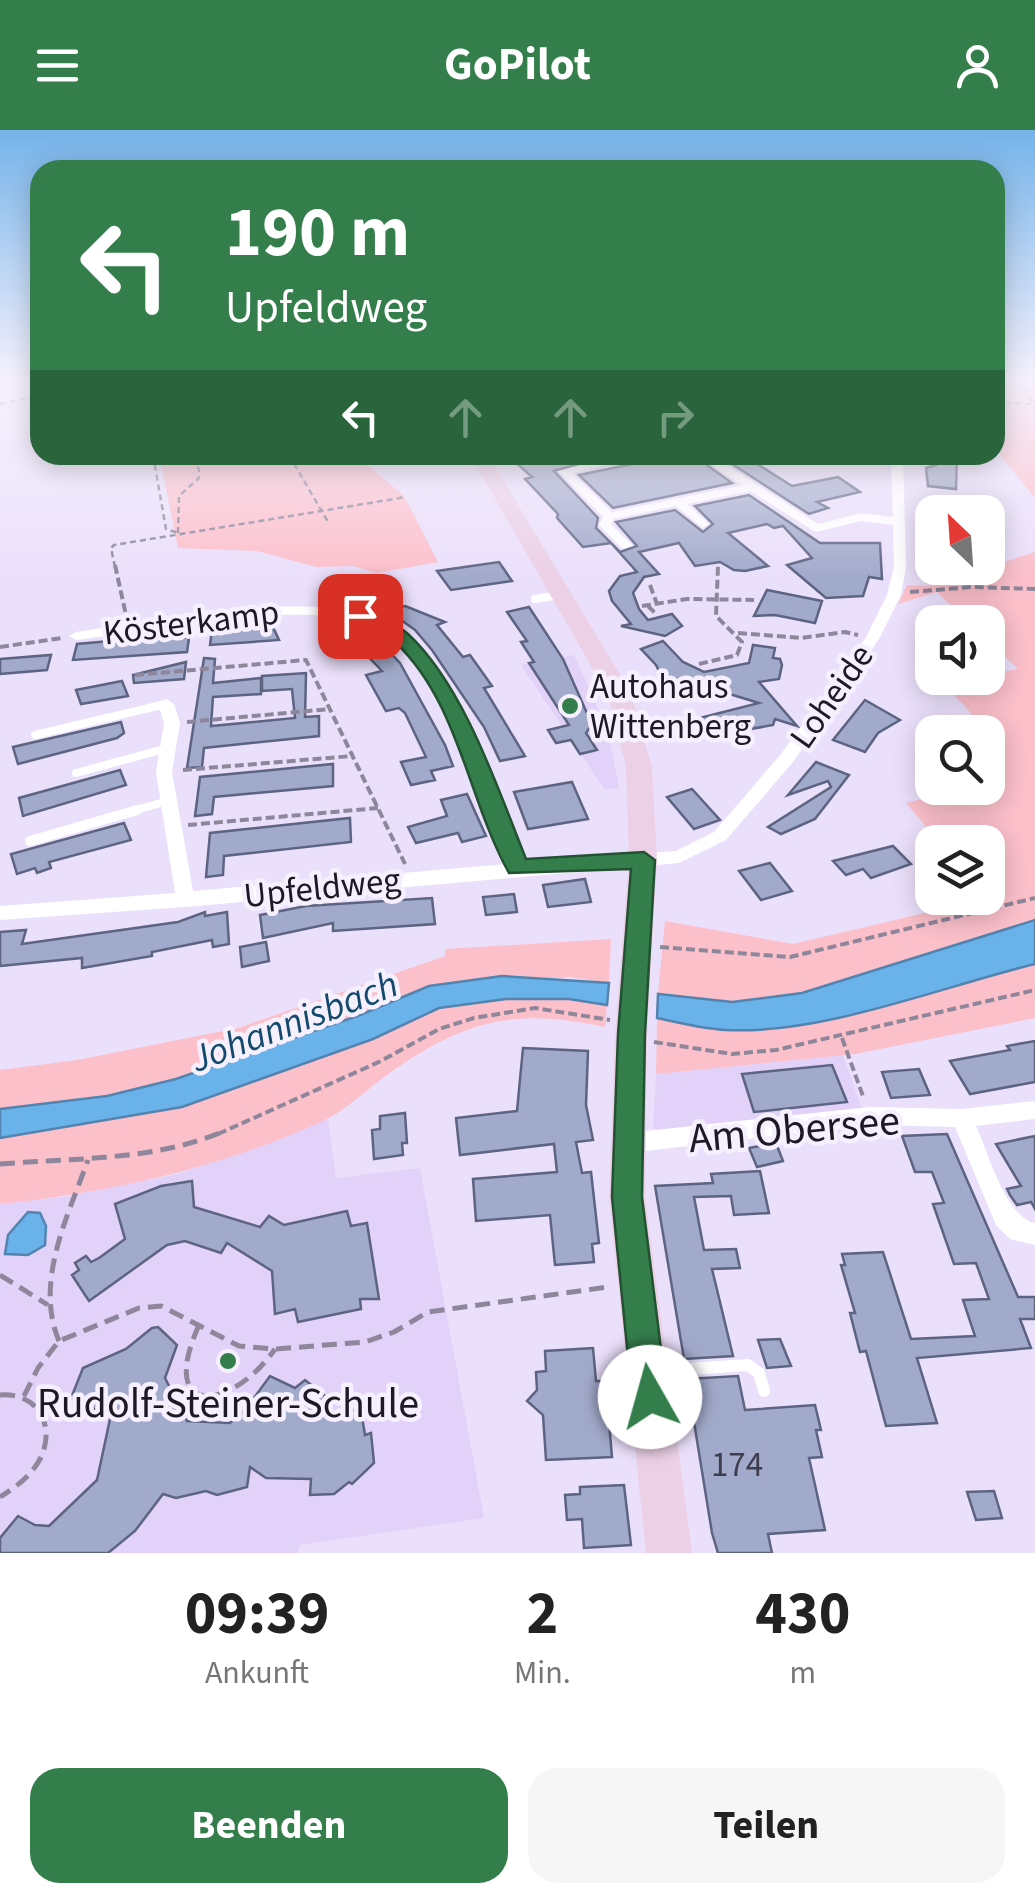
<!DOCTYPE html>
<html lang="de">
<head>
<meta charset="utf-8">
<style>
  body { margin:0; font-family:"Source Sans 3",sans-serif; background:#f6f6f6; color:#222; height:100vh; display:flex; flex-direction:column; font-size:38px; white-space:nowrap }
  * { box-sizing:border-box; margin:0 }
  p { font-size:32px; color:#767676 }
  .icon { flex:none; width:55px; height:55px; fill:none; stroke:currentColor; stroke-width:2; stroke-linecap:round; stroke-linejoin:round }
  .map { position:relative; height:1423px; overflow:hidden }
  .drawer { display:flex; flex-direction:column; background:#fff; flex:1 }
  .drawer>* { flex:none }
  .banner { position:absolute; left:30px; top:30px; width:975px; height:305px; border-radius:30px; box-shadow:0 5px 25px #0003; background:#347e4c; color:#fff; overflow:hidden }
  .needle { width:65px; rotate:335deg }
  .tools { position:absolute; left:915px; top:365px; display:grid; gap:20px }
  .tools a { display:grid; place-items:center; width:90px; height:90px; border-radius:20px; background:#fff; box-shadow:0 5px 25px #0003; font-size:50px }
  .pin { position:absolute; display:grid; place-items:center; width:85px; height:85px; color:#fff; margin:-42px; border-radius:20px; box-shadow:0 5px 15px #0006 }
  .me { position:absolute; width:110px; margin:-55px; rotate:353deg; stroke-linejoin:round; filter:drop-shadow(0 0 8px #0008) }
  .turn { display:flex; align-items:center; gap:35px; height:210px; padding:0 30px; font-size:45px }
  .turn .icon { width:130px; height:130px; stroke-width:2.5 }
  .turn b { display:block; font-size:70px; line-height:85px }
  .lanes { display:flex; align-items:center; height:95px; padding:0 30px; background:#0003; justify-content:center; gap:50px; direction:ltr }
  .lanes .off { opacity:.35 }
  .eta { display:flex; justify-content:space-evenly; align-items:center; height:170px; text-align:center }
  .eta b { font-size:60px; font-weight:700; line-height:70px }
  .cta { display:flex; gap:20px; margin-top:auto; padding:20px 30px }
  .cta a { flex:1; height:115px; border-radius:30px; background:#347e4c; color:#fff; font-size:40px; font-weight:700; line-height:115px; text-align:center }
  .cta a+a { background:#f6f6f6; color:#222 }
  header { display:flex; justify-content:space-between; align-items:center; height:130px; padding:0 30px; background:#347e4c; color:#fff; font-size:45px; font-weight:700 }
  .map>svg:first-child { display:block }
  .built { fill:#e2d1f9 }
  .green { fill:#fcc0cb }
  .water { fill:#6ab2ea; stroke:#5384af; stroke-width:2.5 }
  .building { fill:#a2aacb; stroke:#5d6482; stroke-width:2.5 }
  .lines { fill:none; stroke-linecap:round; stroke-linejoin:round }
  .path-far2 { stroke:#8e869a; stroke-width:2.5; stroke-dasharray:6 4; stroke-linecap:butt }
  .path-far1 { stroke:#8e869a; stroke-width:4; stroke-dasharray:9 4; stroke-linecap:butt }
  .path { stroke:#8e869a; stroke-width:5; stroke-dasharray:15 8; stroke-linecap:butt }
  .lane-far2 { stroke:#fff; stroke-width:8 }
  .lane-far1 { stroke:#fff; stroke-width:10 }
  .lane { stroke:#fff; stroke-width:12 }
  .street { fill:#fff; fill-rule:evenodd }
  .secondary { fill:#ecd0e6; fill-rule:evenodd }
  .route { fill:#347e4c; stroke:#225231; stroke-width:2.5 }
  .poi-dot { fill:#347e4c; stroke:#f6f0fe; stroke-width:4 }
  .labels { text-anchor:middle; stroke-width:9; stroke-linejoin:round; paint-order:stroke }
  .street-label { font-size:35px; fill:#1e1824; stroke:#f6f0fe }
  .poi-label { font-size:35px; fill:#1e1824; stroke:#f6f0fe; text-anchor:start }
  .near-number-label { font-size:35px; fill:#3f3c4e }
  .water-label { font-size:38px; font-style:italic; fill:#14496e; stroke:#f6f0fe }
  .near-street-label { font-size:42px; fill:#1e1824; stroke:#f6f0fe }
  .near-poi-label { font-size:42px; fill:#1e1824; stroke:#f6f0fe }
</style>
</head>
<body>
<header><svg class="icon" aria-label="menu" viewBox="0 0 24 24"><path d="M4 6h16M4 12h16M4 18h16"/></svg>GoPilot<svg class="icon" aria-label="person" viewBox="0 0 24 24"><circle cx="12" cy="8" r="4"/><path d="M4 21q1-7 8-7t8 7"/></svg></header>
<div class="map">
<svg width="1035" height="1423" viewBox="0 0 1035 1423">
  <rect width="100%" height="100%" fill="#ebe0fb"/>
  <g class="built">
    <polygon points="574,525 608,601 619,658 604,659 521,535"/>
    <polygon points="843,925 863,982 657,1001 653,996 656,944"/>
    <polygon points="328,989 336,1048 420,1038 484,1388 300,1415 298,1423 0,1423 0,1074 63,1067 178,1044"/>
  </g>
  <g class="green">
    <polygon points="995,249 1035,249 1035,368 995,319"/>
    <polygon points="159,325 356,325 404,366 438,432 377,443 353,436 316,437 257,421 178,418"/>
    <polygon points="1035,422 1035,790 802,863 732,872 658,864 665,791 793,814 988,768 988,712 939,712 906,673 968,658 988,658 988,602 944,602 981,594 943,553 1018,539 988,510 988,492 969,492 937,462 898,474 907,455 928,456"/>
    <polygon points="611,809 609,853 569,847 429,856 360,885 176,948 107,966 0,979 0,940 77,930 238,898 445,826 445,819"/>
    <polygon points="1035,834 1035,888 855,924 656,944 657,888 728,901 797,896"/>
    <path d="M506 869H569L607 875 605 897C516 878 466 889 391 942 369 957 348 979 323 991 220 1038 112 1062 0 1074V1008L182 977 373 909 439 878Z"/>
  </g>
  <g class="water">
    <path d="M1035 790V834C940 857 822 905 726 900 703 899 680 893 657 888L658 864 732 872 802 863Z"/>
    <polygon points="502,846 609,853 607,875 569,869 506,869 439,878 373,909 182,977 0,1008 0,979 107,966 176,949 360,885 429,856"/>
    <polygon points="28,1082 40,1083 46,1096 45,1115 28,1125 5,1124 8,1105"/>
  </g>
  <g class="building">
    <polygon points="536,325 609,325 554,341 598,388 596,398 620,422 637,416 616,392 675,380 703,402 713,394 695,376 749,365 820,413 880,413 882,449 869,447 863,466 826,468 787,435 812,428 783,396 774,398 767,394 728,403 768,436 745,441 734,440 720,432 695,436 679,413 639,422 659,444 644,447 633,463 639,479 648,490 672,484 682,496 665,506 621,496 631,494 612,471 609,461 620,446 637,442 611,413 583,417 557,388 558,384 525,349 532,347 513,330"/>
    <polygon points="676,325 693,325 732,353 613,378 579,345"/>
    <polygon points="718,325 743,325 792,356 838,347 860,362 817,372 828,378 809,384"/>
    <polygon points="936,325 957,325 956,359 928,356 926,338 936,335"/>
    <polygon points="499,432 512,451 451,460 437,441"/>
    <polygon points="767,460 822,471 815,493 775,485 754,486"/>
    <polygon points="405,476 445,492 437,495 463,527 470,525 492,556 484,558 525,626 500,631 484,597 432,520 415,500 387,480"/>
    <polygon points="529,477 563,529 590,590 596,589 586,603 597,620 580,624 571,610 556,613 548,600 569,595 529,533 534,532 521,512 527,511 507,482"/>
    <polygon points="235,492 241,497 272,495 279,510 210,515 212,500 225,499 222,493"/>
    <polygon points="166,506 189,508 187,522 73,530 77,514"/>
    <polygon points="663,511 683,532 704,542 749,533 753,515 775,518 773,528 780,529 782,535 779,549 759,552 797,596 775,589 773,595 706,607 692,590 759,573 680,549 663,549 656,535 641,519"/>
    <polygon points="383,515 400,533 445,615 453,636 431,641 435,650 411,655 401,632 426,627 405,583 399,578 386,581 366,545 382,541 363,521"/>
    <polygon points="51,525 47,540 0,544 0,529"/>
    <polygon points="204,528 215,529 213,553 261,548 261,564 213,567 211,596 295,588 292,559 262,561 262,546 306,543 305,587 319,586 319,606 204,618 202,637 187,638"/>
    <polygon points="186,532 184,549 134,553 133,545"/>
    <polygon points="122,551 128,566 81,574 76,560"/>
    <polygon points="865,570 900,590 878,603 865,622 833,610"/>
    <polygon points="121,592 124,603 117,608 18,634 13,617"/>
    <polygon points="816,632 849,645 815,689 781,704 768,697 831,657 828,651 788,665"/>
    <polygon points="333,634 333,656 214,667 212,684 195,686 200,647"/>
    <polygon points="120,640 126,655 23,686 19,668"/>
    <polygon points="572,652 588,689 528,699 514,662"/>
    <polygon points="692,659 720,690 694,699 667,667"/>
    <polygon points="467,664 486,706 462,712 458,703 416,713 408,697 447,686 441,670"/>
    <polygon points="350,688 351,712 224,726 223,745 206,747 210,703"/>
    <polygon points="124,693 131,710 49,732 51,738 37,743 35,738 17,744 11,724"/>
    <polygon points="893,716 911,734 871,748 863,739 846,745 833,731"/>
    <polygon points="770,733 792,761 761,770 739,741"/>
    <polygon points="585,749 591,772 548,777 543,755"/>
    <polygon points="514,764 517,782 486,785 483,767"/>
    <polygon points="432,768 435,794 333,801 333,793 263,808 260,785 306,776"/>
    <polygon points="205,782 205,786 227,782 229,814 213,817 212,810 152,822 152,826 82,838 82,828 0,836 0,802 26,800 22,814 178,792"/>
    <polygon points="266,812 269,831 242,837 240,817"/>
    <polygon points="1035,911 1035,952 970,964 950,931 1010,920 1007,916"/>
    <polygon points="523,918 588,921 586,975 593,1010 576,1012 582,1043 591,1042 599,1113 592,1114 594,1132 555,1135 550,1085 476,1091 473,1049 557,1042 554,1014 460,1025 456,988 517,981"/>
    <polygon points="832,935 847,972 754,982 742,944"/>
    <polygon points="919,939 930,965 891,968 882,942"/>
    <polygon points="405,983 407,1013 402,1013 403,1025 374,1029 372,1000 380,999 380,986"/>
    <polygon points="947,1004 1018,1167 1035,1167 1035,1189 1020,1189 1031,1218 917,1228 937,1293 886,1296 866,1221 860,1222 850,1183 855,1183 841,1135 845,1135 842,1124 883,1122 911,1209 975,1206 963,1170 989,1169 976,1133 954,1134 933,1074 944,1073 932,1042 915,1042 902,1006"/>
    <polygon points="1035,1006 1035,1079 1031,1072 1017,1075 1010,1065 1007,1059 1021,1056 996,1014"/>
    <polygon points="776,1013 783,1031 757,1037 749,1018"/>
    <polygon points="760,1041 769,1083 734,1085 731,1066 694,1067 704,1120 736,1119 740,1138 712,1139 733,1226 684,1229 655,1056 713,1053 711,1044"/>
    <polygon points="192,1051 194,1077 260,1097 269,1086 284,1095 347,1081 351,1096 367,1093 379,1169 360,1169 361,1179 298,1192 295,1179 275,1184 272,1141 227,1113 221,1123 185,1111 167,1115 89,1171 72,1145 79,1140 75,1133 86,1126 91,1132 99,1128 125,1109 115,1074 161,1056"/>
    <polygon points="158,1197 177,1215 165,1248 187,1291 230,1293 245,1280 270,1246 295,1258 305,1250 324,1265 334,1290 347,1275 362,1287 365,1305 371,1303 374,1333 352,1354 349,1352 334,1364 310,1365 311,1349 266,1348 250,1337 247,1357 217,1365 206,1361 176,1368 163,1364 135,1401 108,1423 0,1423 0,1408 18,1386 35,1395 49,1396 97,1350 113,1275 96,1283 94,1279 89,1282 71,1268 83,1238 126,1219 152,1198"/>
    <polygon points="780,1209 791,1236 767,1238 758,1210"/>
    <polygon points="593,1218 596,1251 611,1251 616,1291 609,1292 612,1327 546,1330 543,1285 527,1271 537,1260 536,1242 546,1241 545,1221"/>
    <polygon points="738,1246 745,1280 815,1275 821,1300 816,1300 822,1327 809,1328 825,1400 768,1404 772,1423 718,1423 712,1403 687,1249"/>
    <polygon points="624,1355 631,1415 584,1418 582,1389 567,1390 565,1365 580,1364 580,1357"/>
    <polygon points="994,1361 1002,1388 976,1390 967,1362"/>
  </g>
  <g class="lines">
    <g class="path-far2">
      <polyline points="1021,249 1035,278"/>
      <polyline points="995,272 1031,274"/>
      <polyline points="0,274 40,266"/>
      <polyline points="153,325 166,399 178,403"/>
      <polyline points="289,325 328,392"/>
      <polyline points="178,403 179,366 199,348 199,339 189,325"/>
      <polyline points="115,437 111,418 114,415 406,367"/>
    </g>
    <g class="path-far1">
      <polyline points="115,435 126,485"/>
      <polyline points="650,455 657,474"/>
      <polyline points="910,462 972,457 1035,459"/>
      <polyline points="642,476 687,469 754,470"/>
      <polyline points="648,476 656,484"/>
      <polyline points="738,503 801,508 845,502 858,505"/>
      <polyline points="0,517 62,508"/>
      <polyline points="699,534 737,525 742,512 716,486 718,436"/>
      <polyline points="135,545 306,530 405,734"/>
      <polyline points="187,592 330,579"/>
      <polyline points="183,640 352,626"/>
      <polyline points="188,695 378,678"/>
      <polyline points="660,817 790,827 1035,768"/>
      <polyline points="842,908 864,969"/>
      <polyline points="654,912 732,924 776,920 1035,860"/>
      <polyline points="218,1004 381,931 439,899 474,888 535,878 610,890"/>
    </g>
    <g class="path">
      <path d="M0 1034C72 1028 156 1031 224 1001"/>
      <polyline points="0,1145 48,1175"/>
      <path d="M199 1195C156 1290 232 1281 275 1219"/>
      <path d="M59 1211C34 1152 68 1086 88 1030"/>
      <path d="M0 1265C37 1262 57 1295 40 1329 31 1346 16 1357 0 1367"/>
      <polyline points="24,1266 38,1238 59,1211 139,1178 161,1176 239,1216 275,1219 365,1212 394,1202 428,1182 608,1157"/>
    </g>
    <g class="lane-far2">
      <polyline points="535,469 560,465"/>
      <polyline points="35,605 166,574"/>
      <polyline points="76,643 168,618"/>
      <polyline points="128,682 168,671"/>
    </g>
    <polyline class="lane-far1" points="30,711 137,680"/>
    <polyline class="lane" points="659,1241 748,1235 759,1243 764,1261"/>
    <g class="street">
      <path d="M625 325H647L572 343 612 382 742 355 697 325H711L818 394 861 383 893 387 891 325H903L906 437 901 465 879 509 793 632 726 710 679 733 185 777 0 790V776L175 763 156 642 164 593 158 574 166 569 174 574 180 593 172 642 193 761 507 734C483 670 443 539 384 501 325 464 147 501 76 510L69 506 76 502C153 491 326 455 393 495 453 531 499 668 524 733L676 721 714 702 781 624 865 509 887 465 894 437 893 395 861 391 816 402 750 361 687 374 709 394 703 398 676 376 614 389 611 394 633 416 623 419 599 395 603 387 558 341Z"/>
      <path d="M1035 971V989L976 996C988 1022 1006 1088 1035 1093V1115L1010 1109 996 1095 955 997 870 995 627 1023 619 1020 616 1013 619 1006 627 1003 870 977 962 979Z"/>
    </g>
    <polygon class="secondary" points="470,325 488,325 619,543 635,576 652,637 657,730 647,904 645,1067 692,1423 646,1423 609,1067 615,904 629,730 626,637 611,576 595,543"/>
  </g>
  <linearGradient id="sky" x2="0" y2="1"><stop stop-color="#75b3e9"/><stop offset="0.56" stop-color="#f6f1fd"/><stop offset="1" stop-color="#f6f1fd" stop-opacity="0"/></linearGradient>
  <rect width="1035" height="448" fill="url(#sky)"/>
  <path class="route" d="M360 481C374 485 397 494 408 504 464 556 498 659 526 729L644 722 655 730 645 904 642 1067 667 1267 662 1279 650 1284 637 1279 632 1267 612 1067 618 904 631 739 509 743C468 670 459 572 395 512 384 502 366 496 353 490L351 486Z"/>
  <g class="poi-dot">
    <circle cx="570" cy="576" r="10"/>
    <circle cx="228" cy="1231" r="10"/>
  </g>
  <g class="labels">
    <g class="street-label">
      <text transform="translate(191 492) rotate(-7)" y="12">Kösterkamp</text>
      <text transform="translate(831 566) rotate(-55)" y="12">Loheide</text>
      <text transform="translate(322 757) rotate(-6)" y="12">Upfeldweg</text>
    </g>
    <g class="poi-label">
      <text x="590" y="568">Autohaus<tspan x="590" dy="40">Wittenberg</tspan></text>
    </g>
    <g class="near-number-label">
      <text x="737" y="1346">174</text>
    </g>
    <g class="water-label">
      <text transform="translate(294 891) rotate(-21)" y="13">Johannisbach</text>
    </g>
    <g class="near-street-label">
      <text transform="translate(794 998) rotate(-5)" y="15">Am Obersee</text>
    </g>
    <g class="near-poi-label">
      <text x="228" y="1287">Rudolf-Steiner-Schule</text>
    </g>
  </g>
</svg>
<div class="tools">
<a><svg class="needle" viewBox="-14 -14 28 28"><path d="M0-13l5 13h-10z" fill="#e53935"/><path d="M0 13l5-13h-10z" fill="#767676"/></svg></a>
<a><svg class="icon" aria-label="sound" viewBox="0 0 24 24"><path d="M4 9h4l5-4v14l-5-4H4zM17 9q2 3 0 6"/></svg></a>
<a><svg class="icon" aria-label="search" viewBox="0 0 24 24"><circle cx="10" cy="10" r="6"/><path d="M15 15l6 6"/></svg></a>
<a><svg class="icon" aria-label="layers" viewBox="0 0 24 24"><path d="M12 4l9 5-9 5-9-5zM3 14l9 5 9-5"/></svg></a>
</div>
<div class="pin" style="left:360px;top:486px;background:#d93025"><svg class="icon" aria-label="arrive" viewBox="0 0 24 24"><path d="M6 21V4h12l-3 4 3 4H6"/></svg></div>
<svg class="me" style="left:650px;top:1267px" viewBox="-20 -20 40 40"><circle r="19" fill="#fff"/><path d="M0-13L10 11 0 6-10 11z" fill="#347e4c"/></svg>
<div class="banner">
<div class="turn"><svg class="icon" aria-label="left" viewBox="0 0 24 24"><path d="M17 20v-9H6M10 6l-5 5 5 5"/></svg><div><b>190 m</b>Upfeldweg</div></div>
<div class="lanes"><svg class="icon" aria-label="left" viewBox="0 0 24 24"><path d="M17 20v-9H6M10 6l-5 5 5 5"/></svg><svg class="icon off" aria-label="ahead" viewBox="0 0 24 24"><path d="M12 20V5M6 11l6-6 6 6"/></svg><svg class="icon off" aria-label="ahead" viewBox="0 0 24 24"><path d="M12 20V5M6 11l6-6 6 6"/></svg><svg class="icon off" aria-label="right" viewBox="0 0 24 24"><path d="M7 20v-9h11M14 6l5 5-5 5"/></svg></div>
</div>
</div>
<section class="drawer">
<div class="eta">
<div><b>09:39</b><p>Ankunft</p></div>
<div><b>2</b><p>Min.</p></div>
<div><b>430</b><p>m</p></div>
</div>
<div class="cta"><a>Beenden</a><a>Teilen</a></div>
</section>
</body>
</html>
